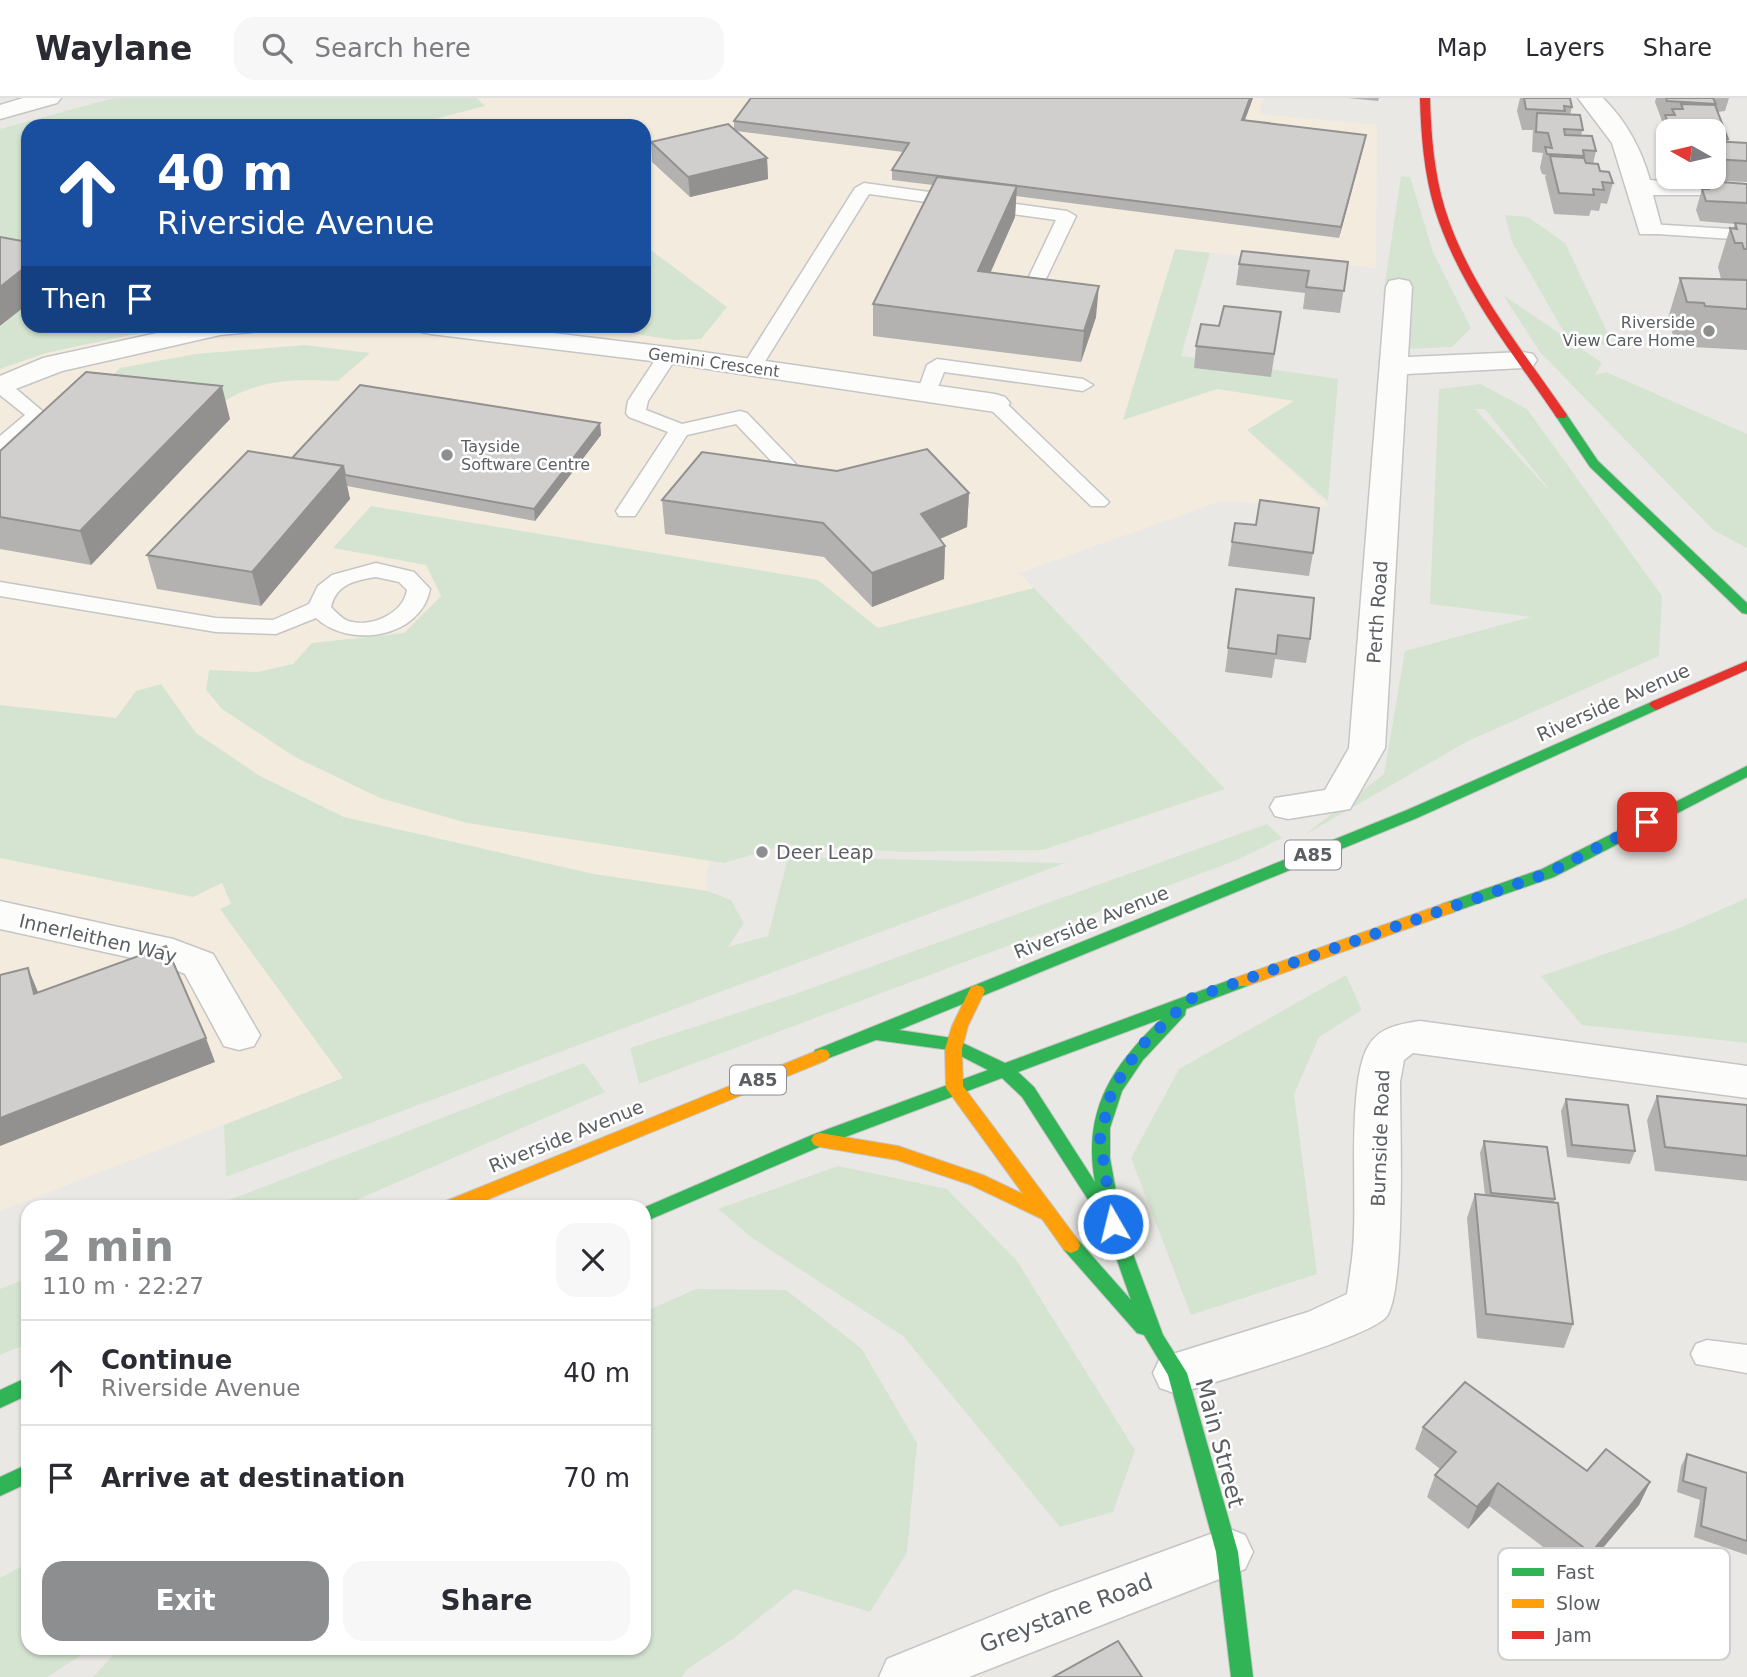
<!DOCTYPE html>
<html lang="en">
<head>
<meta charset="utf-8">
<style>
  body { margin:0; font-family:"DejaVu Sans",sans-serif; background:#f7f7f7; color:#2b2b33; height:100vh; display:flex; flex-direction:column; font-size:26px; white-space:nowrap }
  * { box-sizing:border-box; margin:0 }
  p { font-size:23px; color:#7c7c81 }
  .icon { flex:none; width:38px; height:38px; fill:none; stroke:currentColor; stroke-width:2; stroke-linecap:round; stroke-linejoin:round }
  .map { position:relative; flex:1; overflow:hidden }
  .drawer { position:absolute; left:21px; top:1102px; width:630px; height:455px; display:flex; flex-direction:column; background:#fff; border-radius:21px; box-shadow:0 2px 5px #0004 }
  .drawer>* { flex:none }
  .guide { position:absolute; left:21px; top:21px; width:630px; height:214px; border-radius:21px; box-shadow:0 2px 5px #0004; background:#1a4fa0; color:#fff; overflow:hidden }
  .needle { width:46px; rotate:278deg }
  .buttons { position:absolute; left:1656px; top:21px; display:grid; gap:14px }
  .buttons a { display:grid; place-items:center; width:70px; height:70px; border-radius:14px; background:#fff; box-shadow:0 2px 5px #0004; font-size:35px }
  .pin { position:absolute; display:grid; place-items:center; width:60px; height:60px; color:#fff; margin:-30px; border-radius:14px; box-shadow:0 4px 10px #0006 }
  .me { position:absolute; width:77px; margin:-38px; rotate:352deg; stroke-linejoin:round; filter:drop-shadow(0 0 5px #0008) }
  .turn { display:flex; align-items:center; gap:24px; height:147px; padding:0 21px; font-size:32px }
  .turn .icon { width:91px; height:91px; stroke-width:2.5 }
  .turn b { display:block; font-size:49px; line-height:60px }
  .then { display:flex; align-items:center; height:66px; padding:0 21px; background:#0003; gap:14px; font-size:26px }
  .round { display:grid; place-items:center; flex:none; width:74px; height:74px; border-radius:21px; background:#f7f7f7 }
  .headline { display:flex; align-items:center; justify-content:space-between; height:119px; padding:0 21px }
  h1 { font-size:42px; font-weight:700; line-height:52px; color:#8d8e90 }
  .button { display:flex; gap:14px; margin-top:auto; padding:14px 21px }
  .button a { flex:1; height:80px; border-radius:21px; background:#8d8e90; color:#fff; font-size:28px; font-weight:700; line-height:80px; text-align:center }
  .button a+a { background:#f7f7f7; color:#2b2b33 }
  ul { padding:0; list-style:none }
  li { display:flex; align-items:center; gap:21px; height:105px; padding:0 21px; border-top:2px solid #e1e1e2 }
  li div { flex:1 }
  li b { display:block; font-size:26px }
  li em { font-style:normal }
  header { display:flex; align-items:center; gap:42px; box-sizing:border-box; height:98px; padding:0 35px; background:#fff; border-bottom:2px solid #e1e1e2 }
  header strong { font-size:33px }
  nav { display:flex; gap:38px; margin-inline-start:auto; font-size:24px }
  .search { width:490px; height:63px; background:#f7f7f7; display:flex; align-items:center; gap:18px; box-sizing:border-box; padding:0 24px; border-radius:21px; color:#7c7c81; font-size:26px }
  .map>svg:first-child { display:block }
  .commercial { fill:#f3ecde }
  .green { fill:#d5e4d1; fill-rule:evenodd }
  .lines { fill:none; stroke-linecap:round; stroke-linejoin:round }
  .lane-casing { stroke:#c6c5c5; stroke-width:3 }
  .street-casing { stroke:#c6c5c5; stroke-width:3 }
  .fast-casing { stroke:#c5c5c5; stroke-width:2 }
  .slow-casing { stroke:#c5c5c5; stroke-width:2 }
  .jam-casing { stroke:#c5c5c5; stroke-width:2 }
  .lane { fill:#fcfcfb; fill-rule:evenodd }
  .street { fill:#fcfcfb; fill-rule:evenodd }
  .fast { fill:#30b455; fill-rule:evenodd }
  .slow { fill:#ff9f0a; fill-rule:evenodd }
  .jam { fill:#e5322d; fill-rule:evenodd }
  .wall { fill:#b4b2b0 }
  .shaded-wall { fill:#929190 }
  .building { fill:#d1cfcd; stroke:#929190; stroke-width:2 }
  .route { stroke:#1a73e8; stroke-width:12; stroke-dasharray:0 21.6 }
  .poi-dot { fill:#8d8e90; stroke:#fff; stroke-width:2.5 }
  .labels { text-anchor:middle; stroke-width:5; stroke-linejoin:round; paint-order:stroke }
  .far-poi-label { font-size:16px; fill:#5b5e62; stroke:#fff; text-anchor:end }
  .far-street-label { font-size:16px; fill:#5b5e62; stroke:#fff }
  .shield { fill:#fff; stroke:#8c8e91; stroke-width:2 }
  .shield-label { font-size:18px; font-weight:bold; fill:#5b5e62 }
  .street-label { font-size:19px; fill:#5b5e62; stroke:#fff }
  .poi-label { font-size:19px; fill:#5b5e62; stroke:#fff; text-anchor:start }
  .near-street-label { font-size:23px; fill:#5b5e62; stroke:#fff }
  .key { fill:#fff; stroke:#cecfd0; stroke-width:2 }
  .key-label { font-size:19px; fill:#5b5e62 }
</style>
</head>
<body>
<header>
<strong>Waylane</strong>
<div class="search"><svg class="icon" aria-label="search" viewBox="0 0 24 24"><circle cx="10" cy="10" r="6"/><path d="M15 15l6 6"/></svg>Search here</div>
<nav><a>Map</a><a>Layers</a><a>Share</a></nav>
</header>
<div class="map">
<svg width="1747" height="1579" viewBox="0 0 1747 1579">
  <rect width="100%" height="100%" fill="#eae8e4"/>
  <polygon class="commercial" points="177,0 1263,0 1259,16 1377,27 1376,170 1175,151 1137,276 1337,300 1247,332 1330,409 1221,403 1019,475 1225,691 1043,752 903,754 786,747 724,765 711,763 705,779 708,792 731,802 744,825 0,1113 0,50 28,42 28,228 644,228 644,28 73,28"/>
  <g class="green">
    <polygon points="114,0 477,0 485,8 431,22 425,28 28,28 28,173 0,168 0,31"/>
    <polygon points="1401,78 1410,79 1433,154 1471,230 1452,249 1408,251 1410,204 1383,198"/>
    <polygon points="1505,117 1528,119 1565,145 1614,248 1569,242 1602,265 1595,277 1606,274 1747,336 1747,450 1713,432 1540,254 1503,197 1568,241 1512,144"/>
    <polygon points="644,147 727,209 701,241 675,242 580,228 644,228"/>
    <polygon points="1175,151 1210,155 1181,258 1338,281 1328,403 1247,332 1294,303 1217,291 1123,322"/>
    <polygon points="28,206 28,228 173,228 46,255 0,271 0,229"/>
    <path d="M305 247 370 255 338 283C284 281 255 282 209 312L99 290 120 270 195 256Z"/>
    <path d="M1481 286 1527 311 1662 498 1659 558 1468 643 1303 738 1384 676 1405 553 1531 519 1430 506 1439 291ZM1475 311H1485L1548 390H1547Z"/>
    <polygon points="371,408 818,482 878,530 1034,490 1225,691 1043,752 903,754 786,747 724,765 467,725 380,700 295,659 222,611 206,592 209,572 257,574 293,566 312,545 404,535 441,498 426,467 333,450"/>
    <polygon points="161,586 196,635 260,678 344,719 594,776 708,793 731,802 744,825 728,849 768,838 788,759 1064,765 1198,715 226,1079 224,1027 343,980 220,811 231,806 222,785 193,799 0,760 0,607 116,620 136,593"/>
    <polygon points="1267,726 1282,740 1237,762 639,986 630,950 792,897"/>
    <polygon points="1747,800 1747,945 1582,927 1541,878 1677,831"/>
    <polygon points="1346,877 1362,912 1319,939 1294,996 1317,1176 1191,1217 1131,1060 1179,971"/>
    <polygon points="584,965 605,994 340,1109 211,1109"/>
    <polygon points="838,1068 947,1091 1017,1163 1135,1352 1113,1414 1060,1429 903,1238 755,1142 718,1111"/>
    <polygon points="28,1180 28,1245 0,1257 0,1191"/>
    <polygon points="696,1191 786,1192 861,1250 917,1345 907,1455 870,1514 795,1491 734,1540 686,1572 682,1579 93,1579 119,1551 644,1550 644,1214"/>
    <polygon points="28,1465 28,1550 91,1551 47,1579 0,1579 0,1480"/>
  </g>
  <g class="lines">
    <defs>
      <g id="lane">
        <polygon points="864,85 1067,113 1076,118 1044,185 1035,190 1026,185 1056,122 869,96 759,273 745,273 742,269 855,90"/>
        <polygon points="1649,126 1747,132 1747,142 1643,135 1640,131"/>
        <polygon points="668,251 678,257 648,303 646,312 682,326 740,313 747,315 794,364 797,368 794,372 780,372 736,326 687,337 635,418 619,418 616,413 668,334 629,319 626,315 628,303 661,253"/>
        <polygon points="937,261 1083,281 1093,287 1083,293 944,274 934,299 920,299 917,295 927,267"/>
        <polygon points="1,282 8,284 47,317 7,353 0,355 0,338 25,317 0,297"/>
        <polygon points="995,299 1002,301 1105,400 1109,404 1105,408 1091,408 988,309 985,305"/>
        <path d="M376 465 414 474 430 491C421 540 349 551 316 520L276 536 216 534 0 498V484L216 520 273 522 309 506 318 488 332 477ZM376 479 399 484 407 492C403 516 371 530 348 523 341 520 336 514 331 509 336 486 356 482 376 479Z"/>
        <polygon points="1707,1242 1747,1247 1747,1275 1696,1266 1691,1256 1696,1246"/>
      </g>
      <g id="street">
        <polygon points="23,0 61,0 57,5 0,21 0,7"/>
        <path d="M1578 0H1603C1626 23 1641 50 1650 82L1706 87 1710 92 1706 97H1653L1662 131 1658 136H1640L1612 45Z"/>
        <polygon points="1399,181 1409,183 1412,189 1408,259 1523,254 1533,256 1537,262 1533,268 1523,270 1407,276 1385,650 1350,711 1288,721 1275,718 1270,709 1275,700 1325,692 1349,650 1386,189 1389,183"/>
        <polygon points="189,228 256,228 252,234 220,237 62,273 0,297 0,278 43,260"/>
        <polygon points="417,228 495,228 668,249 995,296 1005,299 1010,305 1005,311 995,314 668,265 431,236 421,234"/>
        <polygon points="0,803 173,841 213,856 260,937 254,948 239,952 224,948 185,876 164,867 0,831"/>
        <path d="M1420 923 1747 968V1000L1413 955 1404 962 1400 984C1400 1027 1406 1189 1387 1218 1373 1239 1210 1285 1177 1296L1160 1290 1153 1275 1160 1260 1308 1214 1347 1196C1350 1175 1354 1153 1354 1132 1356 1090 1348 978 1369 947 1380 929 1400 926 1420 923Z"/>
        <polygon points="1227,1430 1245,1437 1253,1454 1245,1471 969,1579 879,1579 887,1561 1052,1494"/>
      </g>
      <g id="fast">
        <polygon points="1561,313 1565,314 1598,363 1747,505 1747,516 1742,515 1590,369 1555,317"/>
        <path d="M1656 602 1663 607 1661 610 1417 720 899 932 952 940 1005 965 1235 880H1247L1249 884 1247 888 1186 911 1185 917 1143 962 1122 993 1110 1030V1060L1122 1126 1163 1237 1187 1275 1238 1454 1253 1579H1231L1216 1454 1168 1277 1144 1237 1137 1235 1064 1152 1062 1147 1064 1142 1071 1139 1078 1142 1131 1202 1105 1128 1022 999 1002 980 824 1047 644 1124 643 1110 812 1037 988 972 949 952 876 942 821 963 815 962 812 957 815 952 1407 712ZM1161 921C1112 968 1082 1013 1095 1084L1034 989 1018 974Z"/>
        <polygon points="1747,668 1747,679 1554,779 1448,816 1440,810 1442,806 1542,771"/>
        <polygon points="28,1279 28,1297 0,1310 0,1292"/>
        <polygon points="28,1366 28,1385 0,1398 0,1379"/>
      </g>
      <g id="slow">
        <polygon points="1448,804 1454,806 1456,810 1454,814 1247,888 1235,888 1233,884 1235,880"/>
        <polygon points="977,887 983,889 985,893 968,928 962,951 963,988 1078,1142 1080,1147 1078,1152 1071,1155 1064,1152 1042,1121 971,1087 897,1062 820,1049 814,1047 811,1042 814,1037 820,1035 898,1048 983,1077 1023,1096 946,990 945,951 952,928 969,893 971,889"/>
        <polygon points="821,951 827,952 830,957 827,962 467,1110 438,1110 441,1105"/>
      </g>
      <g id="jam">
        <path d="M1420 0H1430C1431 37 1434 75 1445 111 1469 188 1522 251 1567 317L1565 320H1557C1512 254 1459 189 1435 112 1424 76 1421 37 1420 0Z"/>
        <polygon points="1747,563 1747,572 1661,610 1656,612 1649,607 1651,604"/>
      </g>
    </defs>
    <use href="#lane" class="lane-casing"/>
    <use href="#street" class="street-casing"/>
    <use href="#fast" class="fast-casing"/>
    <use href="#slow" class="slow-casing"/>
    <use href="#jam" class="jam-casing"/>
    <use href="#lane" class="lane"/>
    <use href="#street" class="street"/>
    <use href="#fast" class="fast"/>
    <use href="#slow" class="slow"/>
    <use href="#jam" class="jam"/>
  </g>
  <g class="wall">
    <polygon points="1253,0 1245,22 1366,37 1339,140 1016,98 1015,119 990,175 1096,219 1081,264 873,238 873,206 933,87 892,82 892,72 903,54 736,33 767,60 768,81 690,99 652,64 651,44 734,32 734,23"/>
    <polygon points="1348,0 1379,0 1378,3"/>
    <polygon points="1520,0 1570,0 1572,9 1570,17 1583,32 1581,37 1596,53 1593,66 1613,85 1607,106 1601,105 1599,113 1591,112 1589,118 1554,116 1545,79 1546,77 1542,76 1540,70 1543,55 1532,54 1533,32 1522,32 1517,13"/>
    <polygon points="1656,0 1729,0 1725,13 1717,14 1728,41 1727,44 1747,45 1747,84 1703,82 1702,79 1713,79 1713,33 1668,33 1668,47 1663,47 1660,37 1663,24 1662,23 1655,4"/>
    <polygon points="1707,83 1747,86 1747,252 1693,249 1692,245 1675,244 1668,220 1680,180 1721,181 1718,169 1730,130 1733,130 1735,126 1700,123 1696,112 1702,91 1704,91"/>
    <polygon points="1348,164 1340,215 1303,211 1305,195 1236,187 1239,166"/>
    <polygon points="1281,214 1271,279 1194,270 1196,248 1219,228"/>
    <polygon points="230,321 91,467 0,451 0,353"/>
    <polygon points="600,325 601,337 535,423 347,388 350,401 261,508 157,491 147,457 292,360"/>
    <polygon points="969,395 967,429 940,441 945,448 944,481 872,509 824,459 665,436 662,402"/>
    <polygon points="1235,425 1256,427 1313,455 1309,478 1228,468"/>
    <polygon points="1236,491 1310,541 1306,565 1275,561 1272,580 1225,574"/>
    <polygon points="1657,998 1747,1007 1747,1083 1655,1073 1647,1022"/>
    <polygon points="1566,1001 1635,1053 1630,1066 1567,1059 1561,1013"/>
    <polygon points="1484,1043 1555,1101 1554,1104 1573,1226 1564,1250 1477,1240 1467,1120 1475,1096 1485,1097 1480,1055"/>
    <polygon points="1423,1329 1587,1373 1650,1384 1639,1407 1580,1477 1489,1408 1468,1431 1427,1399 1435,1377 1440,1371 1415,1351"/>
    <polygon points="1687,1356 1747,1375 1747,1457 1694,1439 1700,1402 1677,1394 1681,1368"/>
  </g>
  <g class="shaded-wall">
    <polygon points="1250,0 1253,0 1241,32 1242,22"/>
    <polygon points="1366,37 1364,47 1339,140 1341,129"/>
    <polygon points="767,60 768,81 690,99 688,79"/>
    <polygon points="1017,88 1015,119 977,205 978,173"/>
    <polygon points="28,167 28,206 0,228 0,189"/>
    <polygon points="1099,188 1096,219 1081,264 1084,233"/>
    <polygon points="222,288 230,321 91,467 80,433"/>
    <polygon points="600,325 601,337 535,423 534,411"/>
    <polygon points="343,368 350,401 261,508 252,474"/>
    <polygon points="969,395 967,429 921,449 921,416"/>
    <polygon points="945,448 944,481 872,509 872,475"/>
    <polygon points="28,870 38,894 44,920 34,896"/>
    <polygon points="206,940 215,964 0,1048 0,1020"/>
    <polygon points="1650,1384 1639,1407 1580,1477 1591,1455"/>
    <polygon points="1498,1385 1489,1408 1468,1431 1477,1409"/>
  </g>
  <g class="building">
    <polygon points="751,0 1250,0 1242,22 1366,37 1341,129 892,72 909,45 734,23"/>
    <polygon points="1524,0 1570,0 1572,9 1564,8 1565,13 1526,11"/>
    <polygon points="1666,0 1713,0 1716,6 1667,3"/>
    <polygon points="1681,6 1715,7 1728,41 1713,41 1713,33 1680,33 1678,27 1669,27 1665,17 1675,17 1672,11 1683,11"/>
    <polygon points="1537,15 1580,17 1583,32 1564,31 1565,37 1592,38 1596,53 1583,52 1584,58 1547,56 1545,49 1552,50 1548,35 1536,34"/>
    <polygon points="728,26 767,60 688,79 651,44"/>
    <polygon points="1713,43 1747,45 1747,63 1713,61"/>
    <polygon points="1550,58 1584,60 1586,65 1598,66 1600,73 1609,74 1613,85 1602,84 1604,92 1593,91 1594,97 1559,95"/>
    <polygon points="937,79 1017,88 978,173 1099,188 1084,233 873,206"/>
    <polygon points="1707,83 1747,86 1747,105 1706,103 1702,91 1709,91"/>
    <polygon points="1735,125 1747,126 1747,151 1744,151 1742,145 1735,145 1730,130 1737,131"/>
    <polygon points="0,139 28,144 28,167 0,189"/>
    <polygon points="1242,153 1348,164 1344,193 1306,189 1309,173 1239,166"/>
    <polygon points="1680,180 1747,182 1747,211 1705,208 1704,205 1687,204"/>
    <polygon points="1224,208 1281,214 1274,256 1196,248 1201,226 1219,228"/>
    <polygon points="86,274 222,288 80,433 0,419 0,353"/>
    <polygon points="360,287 600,325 534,411 345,377 343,368 292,360"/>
    <polygon points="927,351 969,395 921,416 945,448 872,475 823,425 662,402 702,354 837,373"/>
    <polygon points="248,353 343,368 252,474 147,457"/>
    <polygon points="1260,402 1319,410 1313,455 1232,444 1235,425 1256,427"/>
    <polygon points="1236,491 1314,500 1310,541 1278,537 1276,556 1228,550"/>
    <polygon points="166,848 206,940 0,1020 0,877 28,870 34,896"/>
    <polygon points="1657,998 1747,1007 1747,1058 1665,1049"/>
    <polygon points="1566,1001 1628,1007 1635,1053 1572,1047"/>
    <polygon points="1484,1043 1547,1049 1555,1101 1491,1095"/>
    <polygon points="1475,1096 1558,1105 1573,1226 1486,1216"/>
    <polygon points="1465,1284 1587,1373 1606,1351 1650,1384 1591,1455 1498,1385 1477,1409 1435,1377 1456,1354 1423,1329"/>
    <polygon points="1687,1356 1747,1375 1747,1443 1701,1428 1706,1390 1683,1383"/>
    <polygon points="1118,1543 1142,1579 1053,1579"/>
  </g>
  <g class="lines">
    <polyline class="route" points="1113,1126 1100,1040 1112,992 1140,949 1190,901 1548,775 1647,724"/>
  </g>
  <g class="poi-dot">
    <circle cx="1709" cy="233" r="7"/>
    <circle cx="447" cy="357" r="7"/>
    <circle cx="762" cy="754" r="7"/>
  </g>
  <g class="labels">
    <g class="far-poi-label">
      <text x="1695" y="230">Riverside<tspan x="1695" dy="18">View Care Home</tspan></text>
      <text x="461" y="354" text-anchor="start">Tayside<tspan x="461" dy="18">Software Centre</tspan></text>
    </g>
    <g class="far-street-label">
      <text transform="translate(714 264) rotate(8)" y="6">Gemini Crescent</text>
    </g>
    <g class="shield">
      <rect x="1285" y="742.5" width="56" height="29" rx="5"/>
      <rect x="730" y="967.5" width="56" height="29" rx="5"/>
    </g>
    <g class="shield-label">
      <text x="1313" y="763">A85</text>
      <text x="758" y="988">A85</text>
    </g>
    <g class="street-label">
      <text transform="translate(1377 514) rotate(-86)" y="7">Perth Road</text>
      <text transform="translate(1613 604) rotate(-24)" y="7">Riverside Avenue</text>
      <text transform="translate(1091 824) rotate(-22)" y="7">Riverside Avenue</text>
      <text transform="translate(98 840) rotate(13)" y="7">Innerleithen Way</text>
      <text transform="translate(566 1038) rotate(-22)" y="7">Riverside Avenue</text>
      <text transform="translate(1380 1040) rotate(-88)" y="7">Burnside Road</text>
    </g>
    <g class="poi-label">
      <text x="776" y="761">Deer Leap</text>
    </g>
    <g class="near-street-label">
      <text transform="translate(1220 1345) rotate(75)" y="8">Main Street</text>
      <text transform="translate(1066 1515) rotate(-21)" y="8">Greystane Road</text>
    </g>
  </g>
  <rect x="1498" y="1450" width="232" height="112" rx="10" class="key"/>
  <rect x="1512" y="1470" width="32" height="8" fill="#30b455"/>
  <rect x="1512" y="1501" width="32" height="9" fill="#ff9f0a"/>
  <rect x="1512" y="1533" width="32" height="8" fill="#e5322d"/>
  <g class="key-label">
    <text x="1556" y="1481">Fast</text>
    <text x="1556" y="1512">Slow</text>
    <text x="1556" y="1544">Jam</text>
  </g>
</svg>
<div class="buttons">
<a><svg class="needle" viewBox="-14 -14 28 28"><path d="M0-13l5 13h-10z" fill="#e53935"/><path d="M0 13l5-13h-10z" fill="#7c7c81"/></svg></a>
</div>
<div class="pin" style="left:1647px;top:724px;background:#d93025"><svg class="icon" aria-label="arrive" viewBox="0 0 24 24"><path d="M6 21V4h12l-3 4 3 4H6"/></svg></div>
<svg class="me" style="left:1113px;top:1126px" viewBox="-20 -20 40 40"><circle r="17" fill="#1a73e8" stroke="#fff" stroke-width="3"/><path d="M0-11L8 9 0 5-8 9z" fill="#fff"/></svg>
<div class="guide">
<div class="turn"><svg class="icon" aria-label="ahead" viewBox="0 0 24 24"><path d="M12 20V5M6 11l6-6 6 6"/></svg><div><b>40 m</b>Riverside Avenue</div></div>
<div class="then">Then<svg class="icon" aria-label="arrive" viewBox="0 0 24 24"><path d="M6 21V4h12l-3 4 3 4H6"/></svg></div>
</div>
<section class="drawer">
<div class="headline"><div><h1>2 min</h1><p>110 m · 22:27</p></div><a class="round"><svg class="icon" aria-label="close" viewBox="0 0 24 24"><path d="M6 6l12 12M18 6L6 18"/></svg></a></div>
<ul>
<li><svg class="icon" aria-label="ahead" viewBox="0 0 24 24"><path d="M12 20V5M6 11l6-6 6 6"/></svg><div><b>Continue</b><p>Riverside Avenue</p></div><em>40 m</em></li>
<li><svg class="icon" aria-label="arrive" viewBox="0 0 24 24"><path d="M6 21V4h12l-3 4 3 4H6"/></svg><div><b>Arrive at destination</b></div><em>70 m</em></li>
</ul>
<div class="button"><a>Exit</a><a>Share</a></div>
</section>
</div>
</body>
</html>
